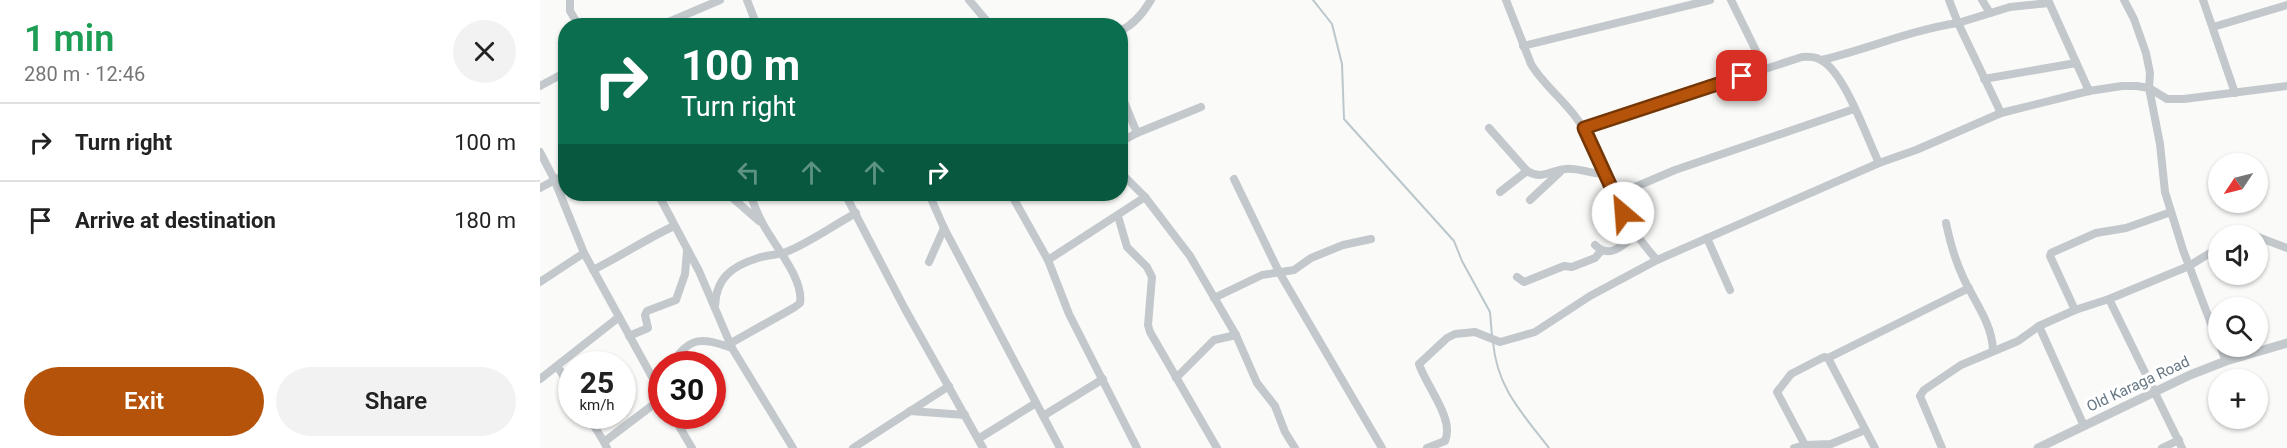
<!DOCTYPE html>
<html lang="en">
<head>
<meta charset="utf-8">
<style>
  body { margin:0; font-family:Roboto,sans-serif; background:#f2f2f2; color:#222; height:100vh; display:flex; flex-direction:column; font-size:22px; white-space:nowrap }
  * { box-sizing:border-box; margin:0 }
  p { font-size:20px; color:#767676 }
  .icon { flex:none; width:33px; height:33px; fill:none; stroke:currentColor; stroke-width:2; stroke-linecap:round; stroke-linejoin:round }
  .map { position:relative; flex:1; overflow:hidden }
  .panel { display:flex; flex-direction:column; background:#fff; width:540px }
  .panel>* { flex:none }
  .banner { position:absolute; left:18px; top:18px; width:570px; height:183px; border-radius:24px; box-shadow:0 2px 4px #0004; background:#0b6e4f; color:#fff; overflow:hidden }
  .needle { width:39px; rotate:235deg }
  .buttons { position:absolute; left:1668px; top:153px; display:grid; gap:12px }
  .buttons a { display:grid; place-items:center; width:60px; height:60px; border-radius:50%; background:#fff; box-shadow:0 2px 4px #0004; font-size:30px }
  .speed { position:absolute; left:18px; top:351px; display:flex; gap:12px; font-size:30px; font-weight:700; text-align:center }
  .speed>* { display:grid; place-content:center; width:78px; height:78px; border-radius:50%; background:#fff; box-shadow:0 2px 4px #0004; line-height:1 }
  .speed small { font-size:15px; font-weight:400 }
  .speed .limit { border:9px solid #d22; background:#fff; color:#111 }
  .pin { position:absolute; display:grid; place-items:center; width:51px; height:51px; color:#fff; margin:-26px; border-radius:12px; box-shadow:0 3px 9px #0006 }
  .me { position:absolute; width:66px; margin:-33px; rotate:333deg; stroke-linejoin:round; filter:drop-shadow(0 0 4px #0008) }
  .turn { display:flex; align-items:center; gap:21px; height:126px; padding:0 24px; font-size:27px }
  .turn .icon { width:78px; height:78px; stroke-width:2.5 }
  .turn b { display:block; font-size:42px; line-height:51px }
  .lanes { display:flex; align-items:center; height:57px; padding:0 24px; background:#0003; justify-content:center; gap:30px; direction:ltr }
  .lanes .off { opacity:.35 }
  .round { display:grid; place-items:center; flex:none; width:63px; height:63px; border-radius:32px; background:#f2f2f2 }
  .overview { display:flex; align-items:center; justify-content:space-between; height:102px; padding:0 24px }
  h1 { font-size:36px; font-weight:600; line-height:45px; color:#1e9e55 }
  .action { display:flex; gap:12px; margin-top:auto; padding:12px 24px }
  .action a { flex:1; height:69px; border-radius:36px; background:#b45309; color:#fff; font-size:24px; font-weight:600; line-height:69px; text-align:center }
  .action a+a { background:#f2f2f2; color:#222 }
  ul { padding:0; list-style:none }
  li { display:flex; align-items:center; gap:18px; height:78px; padding:0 24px; border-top:2px solid #e0e0e0 }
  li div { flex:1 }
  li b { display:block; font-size:22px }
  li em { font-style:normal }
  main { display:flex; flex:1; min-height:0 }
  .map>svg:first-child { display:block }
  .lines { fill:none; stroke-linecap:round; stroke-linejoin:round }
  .stream { stroke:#bbc7cb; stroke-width:2 }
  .minor { stroke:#c3c8cc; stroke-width:8 }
  .tertiary { stroke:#c3c8cc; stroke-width:9 }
  .route-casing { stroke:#753606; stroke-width:15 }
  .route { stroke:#b45309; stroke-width:10 }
  .labels { text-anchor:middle; stroke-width:6; stroke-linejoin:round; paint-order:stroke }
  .street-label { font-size:15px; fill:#657683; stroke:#fff }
</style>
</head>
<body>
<main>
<section class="panel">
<div class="overview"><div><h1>1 min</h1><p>280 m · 12:46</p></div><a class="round"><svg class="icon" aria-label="close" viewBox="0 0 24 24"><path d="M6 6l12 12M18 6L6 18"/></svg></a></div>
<ul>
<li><svg class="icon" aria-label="right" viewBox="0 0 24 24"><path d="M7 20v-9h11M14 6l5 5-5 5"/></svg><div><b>Turn right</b></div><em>100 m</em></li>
<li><svg class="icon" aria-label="arrive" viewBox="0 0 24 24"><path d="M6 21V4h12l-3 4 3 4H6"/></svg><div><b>Arrive at destination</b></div><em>180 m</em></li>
</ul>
<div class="action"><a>Exit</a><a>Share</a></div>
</section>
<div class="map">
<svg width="1747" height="448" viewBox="0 0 1747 448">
  <rect width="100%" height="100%" fill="#fafaf8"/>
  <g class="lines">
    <g class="stream">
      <polyline points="773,0 792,24 802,64 804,119 914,241 922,261 950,312 952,336"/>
      <path d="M953 342C957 388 982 413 1009 448"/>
    </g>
    <g class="minor">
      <polyline points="30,0 30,11 39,26"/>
      <polyline points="207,0 217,26"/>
      <polyline points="429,0 451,26"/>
      <path d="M966 0 991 64C1005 88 1030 104 1043 128 1052 142 1057 159 1064 174 1077 205 1094 235 1117 260L1339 163 1376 150 1461 113 1549 91 1582 86H1597L1609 88 1627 99H1644L1747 86"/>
      <polyline points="1191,0 1225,69"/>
      <polyline points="1442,0 1450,13"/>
      <polyline points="1508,0 1549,91"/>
      <polyline points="1584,0 1594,19 1606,53 1610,73 1609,88 1620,144 1625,192 1643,250 1678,342"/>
      <polyline points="1663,0 1695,93"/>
      <polyline points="119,26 180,0"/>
      <polyline points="1673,27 1747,5"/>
      <path d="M580 31C594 25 603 13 611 0"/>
      <polyline points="983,46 1170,0"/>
      <path d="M1282 60C1328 49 1371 30 1418 23L1409 0"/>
      <polyline points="1444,79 1536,63"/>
      <polyline points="0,86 26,72"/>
      <polyline points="580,92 597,133 580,142"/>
      <polyline points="1461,113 1418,23 1470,7 1509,3"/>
      <polyline points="949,128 987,171"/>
      <path d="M1044 128 1262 57C1270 56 1278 57 1284 62 1306 77 1327 138 1339 163"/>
      <polyline points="597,133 661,107"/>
      <polyline points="0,152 14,179 44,253 122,395"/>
      <polyline points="580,172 605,197 650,256 696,335 717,383 735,406 745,432 755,448"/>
      <polyline points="694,179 739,272 842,448"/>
      <polyline points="0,188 26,174"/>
      <path d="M960 192 987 171C1002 180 1009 171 1025 169 1037 167 1050 174 1064 174"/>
      <polyline points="118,194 159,271 192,348 253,448"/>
      <polyline points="188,194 219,221"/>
      <polyline points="305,194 365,309 443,448"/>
      <polyline points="389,194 404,228 520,448"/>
      <polyline points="471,194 508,260 529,314 597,448"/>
      <polyline points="1074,196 1135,170 1314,109"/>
      <polyline points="474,199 484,194"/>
      <polyline points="990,200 1020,172"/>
      <polyline points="578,216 587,247 607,267 612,277 608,325 610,332 677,448"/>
      <path d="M1406 223C1410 242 1415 260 1423 277 1434 301 1452 323 1453 350"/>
      <polyline points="1718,237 1747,248"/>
      <polyline points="1167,238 1190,290"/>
      <path d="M1055 245C1070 260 1082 245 1097 235"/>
      <polyline points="508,260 605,197"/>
      <polyline points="389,262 404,228"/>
      <path d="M53 270C81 256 106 239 134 226"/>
      <polyline points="977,277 984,282 1024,266 1032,267 1055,258 1061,251"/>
      <polyline points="0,282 44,253"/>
      <polyline points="674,298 722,275 754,270 771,258 803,245 831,239"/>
      <path d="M175 306C176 278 192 266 218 258 227 255 237 255 246 252 269 243 294 225 316 213"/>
      <polyline points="1535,310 1510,256 1511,253 1556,233 1586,228 1631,212"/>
      <polyline points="1499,326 1544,426"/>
      <polyline points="89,336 108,328 105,315 107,311 136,300 145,274 147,251"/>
      <path d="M191 343 255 307 260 303C264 279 234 245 223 224 217 214 214 204 210 194"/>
      <polyline points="1680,346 1686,361"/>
      <polyline points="1288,358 1429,288"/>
      <path d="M131 364C151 335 162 338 192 348"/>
      <polyline points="17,366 32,389"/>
      <polyline points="636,378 674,340 696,335"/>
      <polyline points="0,379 79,317"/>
      <polyline points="370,411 425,415"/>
      <polyline points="48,416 64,442"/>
      <polyline points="133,416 152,448"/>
      <polyline points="503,416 563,379"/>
      <polyline points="438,439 496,403"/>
      <polyline points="1265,445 1237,392 1251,374 1284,357 1288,358 1335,448"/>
      <polyline points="67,448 64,442 122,398"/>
      <polyline points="313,448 409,386"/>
      <path d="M887 448 905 441C915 419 886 386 879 364L907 338 915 334 935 332 960 342 995 332 1050 296 1117 260"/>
      <polyline points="1254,448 1265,445 1291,444 1325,430"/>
      <polyline points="1402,448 1380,396 1384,390 1421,365 1478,341 1499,326 1535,310 1569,299"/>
      <polyline points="1622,448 1639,440"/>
      <polyline points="1642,448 1569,299 1649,266 1678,248"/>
    </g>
    <polyline class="tertiary" points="1498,448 1650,375 1686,361 1747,343"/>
  </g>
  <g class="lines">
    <defs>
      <polyline id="route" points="1083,213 1044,128 1202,76"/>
    </defs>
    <use href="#route" class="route-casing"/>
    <use href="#route" class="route"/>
  </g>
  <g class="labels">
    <g class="street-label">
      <text transform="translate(1598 384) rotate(-25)" y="5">Old Karaga Road</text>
    </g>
  </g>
</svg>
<div class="buttons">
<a><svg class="needle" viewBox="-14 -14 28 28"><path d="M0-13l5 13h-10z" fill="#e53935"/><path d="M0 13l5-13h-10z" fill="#767676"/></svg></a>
<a><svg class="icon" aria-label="sound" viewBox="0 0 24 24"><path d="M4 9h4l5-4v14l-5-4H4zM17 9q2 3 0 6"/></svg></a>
<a><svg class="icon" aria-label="search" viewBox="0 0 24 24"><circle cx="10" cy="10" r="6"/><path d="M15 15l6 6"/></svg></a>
<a>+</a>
</div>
<div class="speed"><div>25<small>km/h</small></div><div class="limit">30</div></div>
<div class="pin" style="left:1202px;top:76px;background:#d93025"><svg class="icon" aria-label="arrive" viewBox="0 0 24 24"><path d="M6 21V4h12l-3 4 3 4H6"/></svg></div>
<svg class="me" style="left:1083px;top:213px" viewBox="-20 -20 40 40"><circle r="19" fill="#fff"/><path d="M0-13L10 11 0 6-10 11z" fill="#b45309"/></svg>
<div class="banner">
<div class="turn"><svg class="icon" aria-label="right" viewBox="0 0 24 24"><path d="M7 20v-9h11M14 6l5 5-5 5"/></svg><div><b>100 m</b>Turn right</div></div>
<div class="lanes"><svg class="icon off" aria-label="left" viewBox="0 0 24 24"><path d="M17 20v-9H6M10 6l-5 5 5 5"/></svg><svg class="icon off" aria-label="ahead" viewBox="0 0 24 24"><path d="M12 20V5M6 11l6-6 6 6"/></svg><svg class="icon off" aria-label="ahead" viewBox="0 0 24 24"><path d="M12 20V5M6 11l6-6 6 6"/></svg><svg class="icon" aria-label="right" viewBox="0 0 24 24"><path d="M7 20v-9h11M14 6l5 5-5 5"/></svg></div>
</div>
</div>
</main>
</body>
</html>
